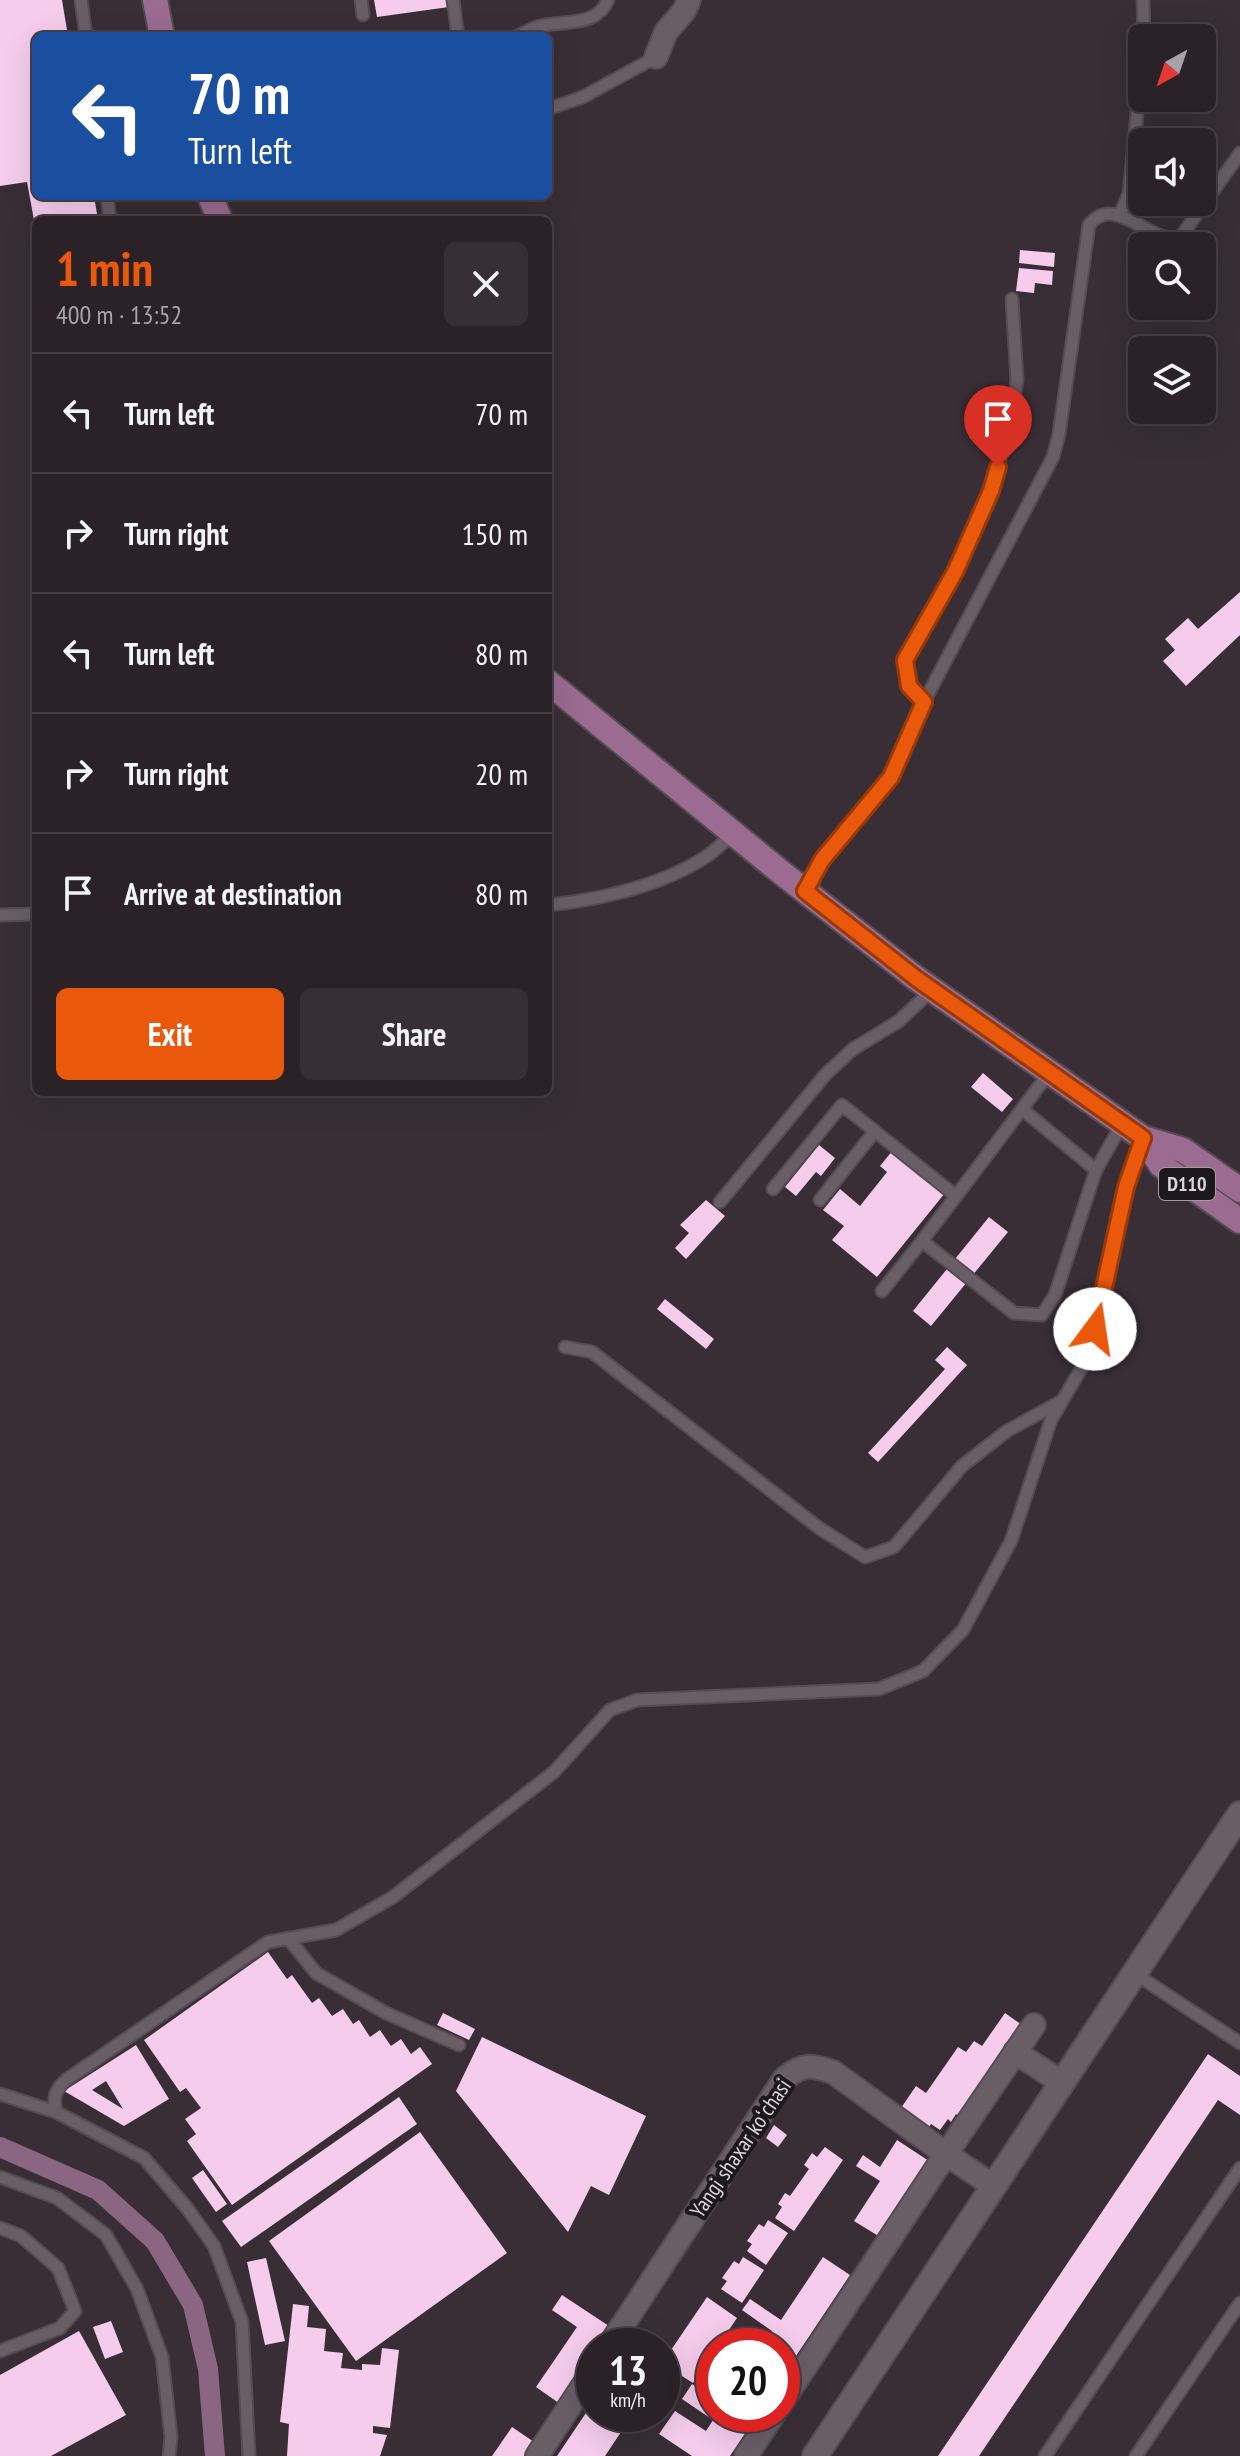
<!DOCTYPE html>
<html lang="en">
<head>
<meta charset="utf-8">
<style>
  body { margin:0; font-family:"PT Sans Narrow",sans-serif; background:#372f34; color:#f1f3f6; height:100vh; display:flex; flex-direction:column; font-size:30px; white-space:nowrap }
  * { box-sizing:border-box; margin:0 }
  p { font-size:26px; color:#a6a4a8 }
  .icon { flex:none; width:44px; height:44px; fill:none; stroke:currentColor; stroke-width:2; stroke-linecap:round; stroke-linejoin:round }
  .map { position:relative; flex:1; overflow:hidden }
  .side { position:absolute; left:32px; top:216px; width:520px; height:880px; display:flex; flex-direction:column; background:#2b2228; border-radius:12px; box-shadow:0 8px 32px #0002,0 0 0 2px #473f45 }
  .side>* { flex:none }
  .top-card { position:absolute; left:32px; top:32px; width:520px; height:168px; border-radius:12px; box-shadow:0 8px 32px #0002,0 0 0 2px #473f45; background:#1a4fa0; color:#fff; overflow:hidden }
  .needle { width:52px; rotate:220deg }
  .buttons { position:absolute; left:1128px; top:24px; display:grid; gap:16px }
  .buttons a { display:grid; place-items:center; width:88px; height:88px; border-radius:12px; background:#2b2228; box-shadow:0 8px 32px #0002,0 0 0 2px #473f45; font-size:40px }
  .speed { position:absolute; left:576px; top:2328px; display:flex; gap:16px; font-size:40px; font-weight:700; text-align:center }
  .speed>* { display:grid; place-content:center; width:104px; height:104px; border-radius:50%; background:#2b2228; box-shadow:0 8px 32px #0002,0 0 0 2px #473f45; line-height:1 }
  .speed small { font-size:20px; font-weight:400 }
  .speed .limit { border:12px solid #d22; background:#fff; color:#111 }
  .pin { position:absolute; display:grid; place-items:center; width:68px; height:68px; color:#fff; margin:-82px -34px; border-radius:50% 50% 50% 0; rotate:-45deg; box-shadow:0 0 8px #0007 }
  .pin .icon { rotate:45deg }
  .me { position:absolute; width:88px; margin:-44px; rotate:14deg; stroke-linejoin:round; filter:drop-shadow(0 0 6px #0008) }
  .turn { display:flex; align-items:center; gap:28px; height:168px; padding:0 24px; font-size:36px }
  .turn .icon { width:104px; height:104px; stroke-width:2.5 }
  .turn b { display:block; font-size:56px; line-height:68px }
  .round { display:grid; place-items:center; flex:none; width:84px; height:84px; border-radius:12px; background:#372f34 }
  .overview { display:flex; align-items:center; justify-content:space-between; height:136px; padding:0 24px }
  h1 { font-size:48px; font-weight:600; line-height:60px; color:#ea580c }
  .button { display:flex; gap:16px; margin-top:auto; padding:16px 24px }
  .button a { flex:1; height:92px; border-radius:12px; background:#ea580c; color:#fff; font-size:32px; font-weight:600; line-height:92px; text-align:center }
  .button a+a { background:#372f34; color:#f1f3f6 }
  ul { padding:0; list-style:none }
  li { display:flex; align-items:center; gap:24px; height:120px; padding:0 24px; border-top:2px solid #473f45 }
  li div { flex:1 }
  li b { display:block; font-size:30px }
  li em { font-style:normal }
  .map>svg:first-child { display:block }
  .lines { fill:none; stroke-linecap:round; stroke-linejoin:round }
  .canal { stroke:#8b6683; stroke-width:20 }
  .building { fill:#f5ccec; fill-rule:evenodd }
  .service-casing { stroke:#554c53; stroke-width:15 }
  .minor-casing { stroke:#554c53; stroke-width:26 }
  .secondary-casing { stroke:#554c53; stroke-width:28 }
  .primary-casing { stroke:#554c53; stroke-width:28 }
  .service { stroke:#695e66; stroke-width:11 }
  .minor { stroke:#695e66; stroke-width:22 }
  .secondary { stroke:#695e66; stroke-width:24 }
  .primary { stroke:#9b6b91; stroke-width:24 }
  .route-casing { stroke:#983908; stroke-width:20 }
  .route { stroke:#ea580c; stroke-width:14 }
  .labels { text-anchor:middle; stroke-width:8; stroke-linejoin:round; paint-order:stroke }
  .shield { fill:#1d181c; stroke:#a39ca1; stroke-width:2 }
  .shield-label { font-size:20px; font-weight:bold; fill:#dcd5da }
  .street-label { font-size:22px; fill:#dcd5da; stroke:#1d181c }
</style>
</head>
<body>
<div class="map">
<svg width="1240" height="2456" viewBox="0 0 1240 2456">
  <rect width="100%" height="100%" fill="#392e36"/>
  <g class="lines">
    <polyline class="canal" points="0,2147 98,2190 155,2241 193,2305 208,2369 215,2456"/>
  </g>
  <g class="building">
    <polygon points="0,0 62,0 68,36 36,36 36,196 94,196 98,220 34,220 27,182 0,186"/>
    <polygon points="374,0 447,0 449,7 377,17"/>
    <polygon points="1020,250 1055,253 1054,267 1019,263"/>
    <polygon points="1019,268 1053,271 1052,285 1035,283 1034,293 1016,291"/>
    <polygon points="1240,592 1240,635 1186,686 1163,661 1175,650 1165,639 1188,618 1198,629"/>
    <polygon points="983,1073 1013,1099 1002,1112 971,1087"/>
    <polygon points="819,1145 835,1158 821,1176 816,1172 796,1196 785,1187"/>
    <polygon points="893,1150 945,1193 877,1277 832,1240 844,1226 823,1210 840,1189 860,1206 887,1172 880,1166"/>
    <polygon points="706,1200 725,1216 686,1259 675,1248 689,1233 680,1225"/>
    <polygon points="989,1217 1008,1232 931,1326 913,1311"/>
    <polygon points="665,1299 714,1339 706,1349 657,1309"/>
    <polygon points="947,1347 967,1365 878,1462 868,1453 945,1369 935,1360"/>
    <polygon points="268,1952 287,1979 292,1975 312,2003 319,1998 332,2016 343,2009 353,2024 359,2020 370,2037 380,2030 391,2046 401,2039 411,2054 420,2047 432,2064 232,2205 187,2141 196,2134 185,2119 201,2108 186,2088 180,2092 144,2040"/>
    <polygon points="443,2013 475,2029 469,2040 437,2025"/>
    <polygon points="1005,2013 1022,2025 959,2116 956,2114 951,2122 948,2119 940,2130 931,2124 929,2127 901,2108 916,2086 926,2093 958,2047 966,2052 974,2041 982,2046"/>
    <polygon points="482,2037 646,2116 609,2195 591,2186 568,2232 456,2091"/>
    <path d="M136 2045 169 2099 124 2126 64 2091ZM106 2081 123 2109 92 2090Z"/>
    <polygon points="1208,2054 1240,2076 1240,2115 1218,2100 979,2456 938,2456"/>
    <polygon points="399,2097 417,2124 241,2247 222,2221"/>
    <polygon points="774,2125 787,2135 778,2147 766,2138"/>
    <polygon points="420,2132 507,2253 356,2361 269,2241"/>
    <polygon points="897,2140 929,2161 880,2237 854,2221 880,2181 856,2166 863,2155 880,2167"/>
    <polygon points="825,2147 843,2160 794,2231 775,2218 782,2207 778,2204 785,2193 790,2196 809,2169 804,2165 812,2153 817,2157"/>
    <polygon points="203,2170 227,2204 216,2212 192,2178"/>
    <polygon points="768,2220 788,2233 766,2265 747,2251 752,2244 747,2241 759,2224 764,2227"/>
    <polygon points="743,2257 764,2270 742,2303 721,2289 727,2281 722,2278 734,2261 739,2264"/>
    <polygon points="823,2257 850,2275 782,2377 782,2346 762,2346 772,2331 742,2310 750,2299 781,2320"/>
    <polygon points="266,2258 285,2341 265,2345 247,2262"/>
    <polygon points="562,2295 615,2330 604,2346 594,2346 594,2361 563,2406 536,2387 577,2327 552,2310"/>
    <polygon points="707,2297 737,2318 718,2346 714,2346 714,2352 693,2383 666,2366 662,2372 662,2346 631,2346 641,2331 671,2350"/>
    <polygon points="293,2304 309,2306 307,2327 326,2329 324,2351 343,2353 341,2368 362,2370 362,2364 380,2365 382,2348 399,2350 390,2428 373,2426 373,2433 387,2435 380,2456 287,2456 289,2424 280,2422"/>
    <polygon points="111,2321 123,2352 105,2359 93,2327"/>
    <polygon points="79,2331 126,2415 51,2456 0,2456 0,2375"/>
    <polygon points="692,2384 714,2398 714,2414 758,2414 730,2456 692,2456 659,2434 675,2411 706,2431 713,2420 682,2399"/>
    <polygon points="594,2401 594,2414 633,2414 605,2456 557,2456"/>
    <polygon points="512,2427 537,2444 529,2456 492,2456"/>
  </g>
  <g class="lines">
    <defs>
      <g id="service">
        <polyline points="81,0 86,36"/>
        <polyline points="361,0 363,15"/>
        <polyline points="453,0 458,36"/>
        <polyline points="1143,0 1144,38"/>
        <path d="M518 36C525 33 533 27 541 26 565 20 597 27 608 0"/>
        <polyline points="548,109 583,97 656,57"/>
        <polyline points="107,196 110,220"/>
        <polyline points="1120,215 1129,193 1142,64"/>
        <polyline points="924,702 909,686 905,660 955,572 991,491 1011,420 1017,380 1012,299"/>
        <path d="M805 891 822 860 891 777 924 702 1053 457 1059 434 1089 225C1114 192 1149 244 1180 238L1240 153"/>
        <path d="M548 905C599 900 660 886 704 858 714 852 724 842 733 834"/>
        <polyline points="0,915 36,914"/>
        <polyline points="1022,1109 922,1241 1014,1313 1042,1315 1055,1295 1096,1170 1022,1109 1049,1073"/>
        <polyline points="1096,1170 1122,1124"/>
        <polyline points="773,1189 842,1105 956,1196"/>
        <polyline points="820,1200 875,1131"/>
        <polyline points="720,1202 825,1075 853,1049 899,1021 932,990"/>
        <polyline points="882,1291 922,1241"/>
        <polyline points="565,1347 592,1352 819,1528 865,1557 894,1547 962,1466 1007,1431 1060,1402"/>
        <polyline points="288,1938 316,1973 386,2013 459,2045"/>
        <polyline points="1134,1973 1240,2043"/>
        <path d="M0 2094 56 2112C53 2097 55 2090 66 2080L268 1942 336 1930 393 1897 554 1772 610 1710 637 1700 879 1689 923 1671 963 1630 1011 1541 1051 1420 1088 1357 1126 1187 1143 1139"/>
        <polyline points="56,2112 144,2158 187,2208 214,2246 242,2322 249,2456"/>
        <polyline points="0,2177 57,2198 106,2235 137,2289 162,2357 171,2437 169,2456"/>
        <polyline points="0,2228 21,2236 58,2268 75,2311 60,2328 0,2351"/>
        <polyline points="1045,2456 1240,2168"/>
        <polyline points="1136,2456 1240,2303"/>
      </g>
      <g id="minor">
        <polyline points="656,57 666,32 684,11 689,0"/>
        <polyline points="1015,2052 1061,2082"/>
        <polyline points="992,2185 946,2154 1034,2025"/>
        <path d="M609 2346 785 2078C804 2063 811 2065 833 2072L946 2154 782 2402"/>
        <polyline points="537,2456 594,2369"/>
        <polyline points="746,2456 774,2414"/>
      </g>
      <polyline id="secondary" points="815,2456 1240,1814"/>
      <g id="primary">
        <polyline points="155,0 162,36"/>
        <polyline points="210,196 220,220"/>
        <polyline points="548,682 782,873 917,979 1143,1138 1183,1150 1240,1190"/>
        <polyline points="1143,1138 1161,1165 1240,1221"/>
      </g>
    </defs>
    <use href="#service" class="service-casing"/>
    <use href="#minor" class="minor-casing"/>
    <use href="#secondary" class="secondary-casing"/>
    <use href="#primary" class="primary-casing"/>
    <use href="#service" class="service"/>
    <use href="#minor" class="minor"/>
    <use href="#secondary" class="secondary"/>
    <use href="#primary" class="primary"/>
  </g>
  <g class="lines">
    <defs>
      <polyline id="route" points="998,467 991,491 955,572 905,660 909,686 924,702 891,777 822,860 805,891 917,979 1143,1138 1126,1187 1095,1329"/>
    </defs>
    <use href="#route" class="route-casing"/>
    <use href="#route" class="route"/>
  </g>
  <g class="labels">
    <rect class="shield" x="1159" y="1168" width="56" height="32" rx="6"/>
    <g class="shield-label">
      <text x="1187" y="1191">D110</text>
    </g>
    <g class="street-label">
      <text transform="translate(740 2148) rotate(-56)" y="8">Yangi shaxar koʻchasi</text>
    </g>
  </g>
</svg>
<div class="buttons">
<a><svg class="needle" viewBox="-14 -14 28 28"><path d="M0-13l5 13h-10z" fill="#e53935"/><path d="M0 13l5-13h-10z" fill="#a6a4a8"/></svg></a>
<a><svg class="icon" aria-label="sound" viewBox="0 0 24 24"><path d="M4 9h4l5-4v14l-5-4H4zM17 9q2 3 0 6"/></svg></a>
<a><svg class="icon" aria-label="search" viewBox="0 0 24 24"><circle cx="10" cy="10" r="6"/><path d="M15 15l6 6"/></svg></a>
<a><svg class="icon" aria-label="layers" viewBox="0 0 24 24"><path d="M12 4l9 5-9 5-9-5zM3 14l9 5 9-5"/></svg></a>
</div>
<div class="speed"><div>13<small>km/h</small></div><div class="limit">20</div></div>
<div class="pin" style="left:998px;top:467px;background:#d93025"><svg class="icon" aria-label="arrive" viewBox="0 0 24 24"><path d="M6 21V4h12l-3 4 3 4H6"/></svg></div>
<svg class="me" style="left:1095px;top:1329px" viewBox="-20 -20 40 40"><circle r="19" fill="#fff"/><path d="M0-13L10 11 0 6-10 11z" fill="#ea580c"/></svg>
<div class="top-card">
<div class="turn"><svg class="icon" aria-label="left" viewBox="0 0 24 24"><path d="M17 20v-9H6M10 6l-5 5 5 5"/></svg><div><b>70 m</b>Turn left</div></div>
</div>
<section class="side">
<div class="overview"><div><h1>1 min</h1><p>400 m · 13:52</p></div><a class="round"><svg class="icon" aria-label="close" viewBox="0 0 24 24"><path d="M6 6l12 12M18 6L6 18"/></svg></a></div>
<ul>
<li><svg class="icon" aria-label="left" viewBox="0 0 24 24"><path d="M17 20v-9H6M10 6l-5 5 5 5"/></svg><div><b>Turn left</b></div><em>70 m</em></li>
<li><svg class="icon" aria-label="right" viewBox="0 0 24 24"><path d="M7 20v-9h11M14 6l5 5-5 5"/></svg><div><b>Turn right</b></div><em>150 m</em></li>
<li><svg class="icon" aria-label="left" viewBox="0 0 24 24"><path d="M17 20v-9H6M10 6l-5 5 5 5"/></svg><div><b>Turn left</b></div><em>80 m</em></li>
<li><svg class="icon" aria-label="right" viewBox="0 0 24 24"><path d="M7 20v-9h11M14 6l5 5-5 5"/></svg><div><b>Turn right</b></div><em>20 m</em></li>
<li><svg class="icon" aria-label="arrive" viewBox="0 0 24 24"><path d="M6 21V4h12l-3 4 3 4H6"/></svg><div><b>Arrive at destination</b></div><em>80 m</em></li>
</ul>
<div class="button"><a>Exit</a><a>Share</a></div>
</section>
</div>
</body>
</html>
